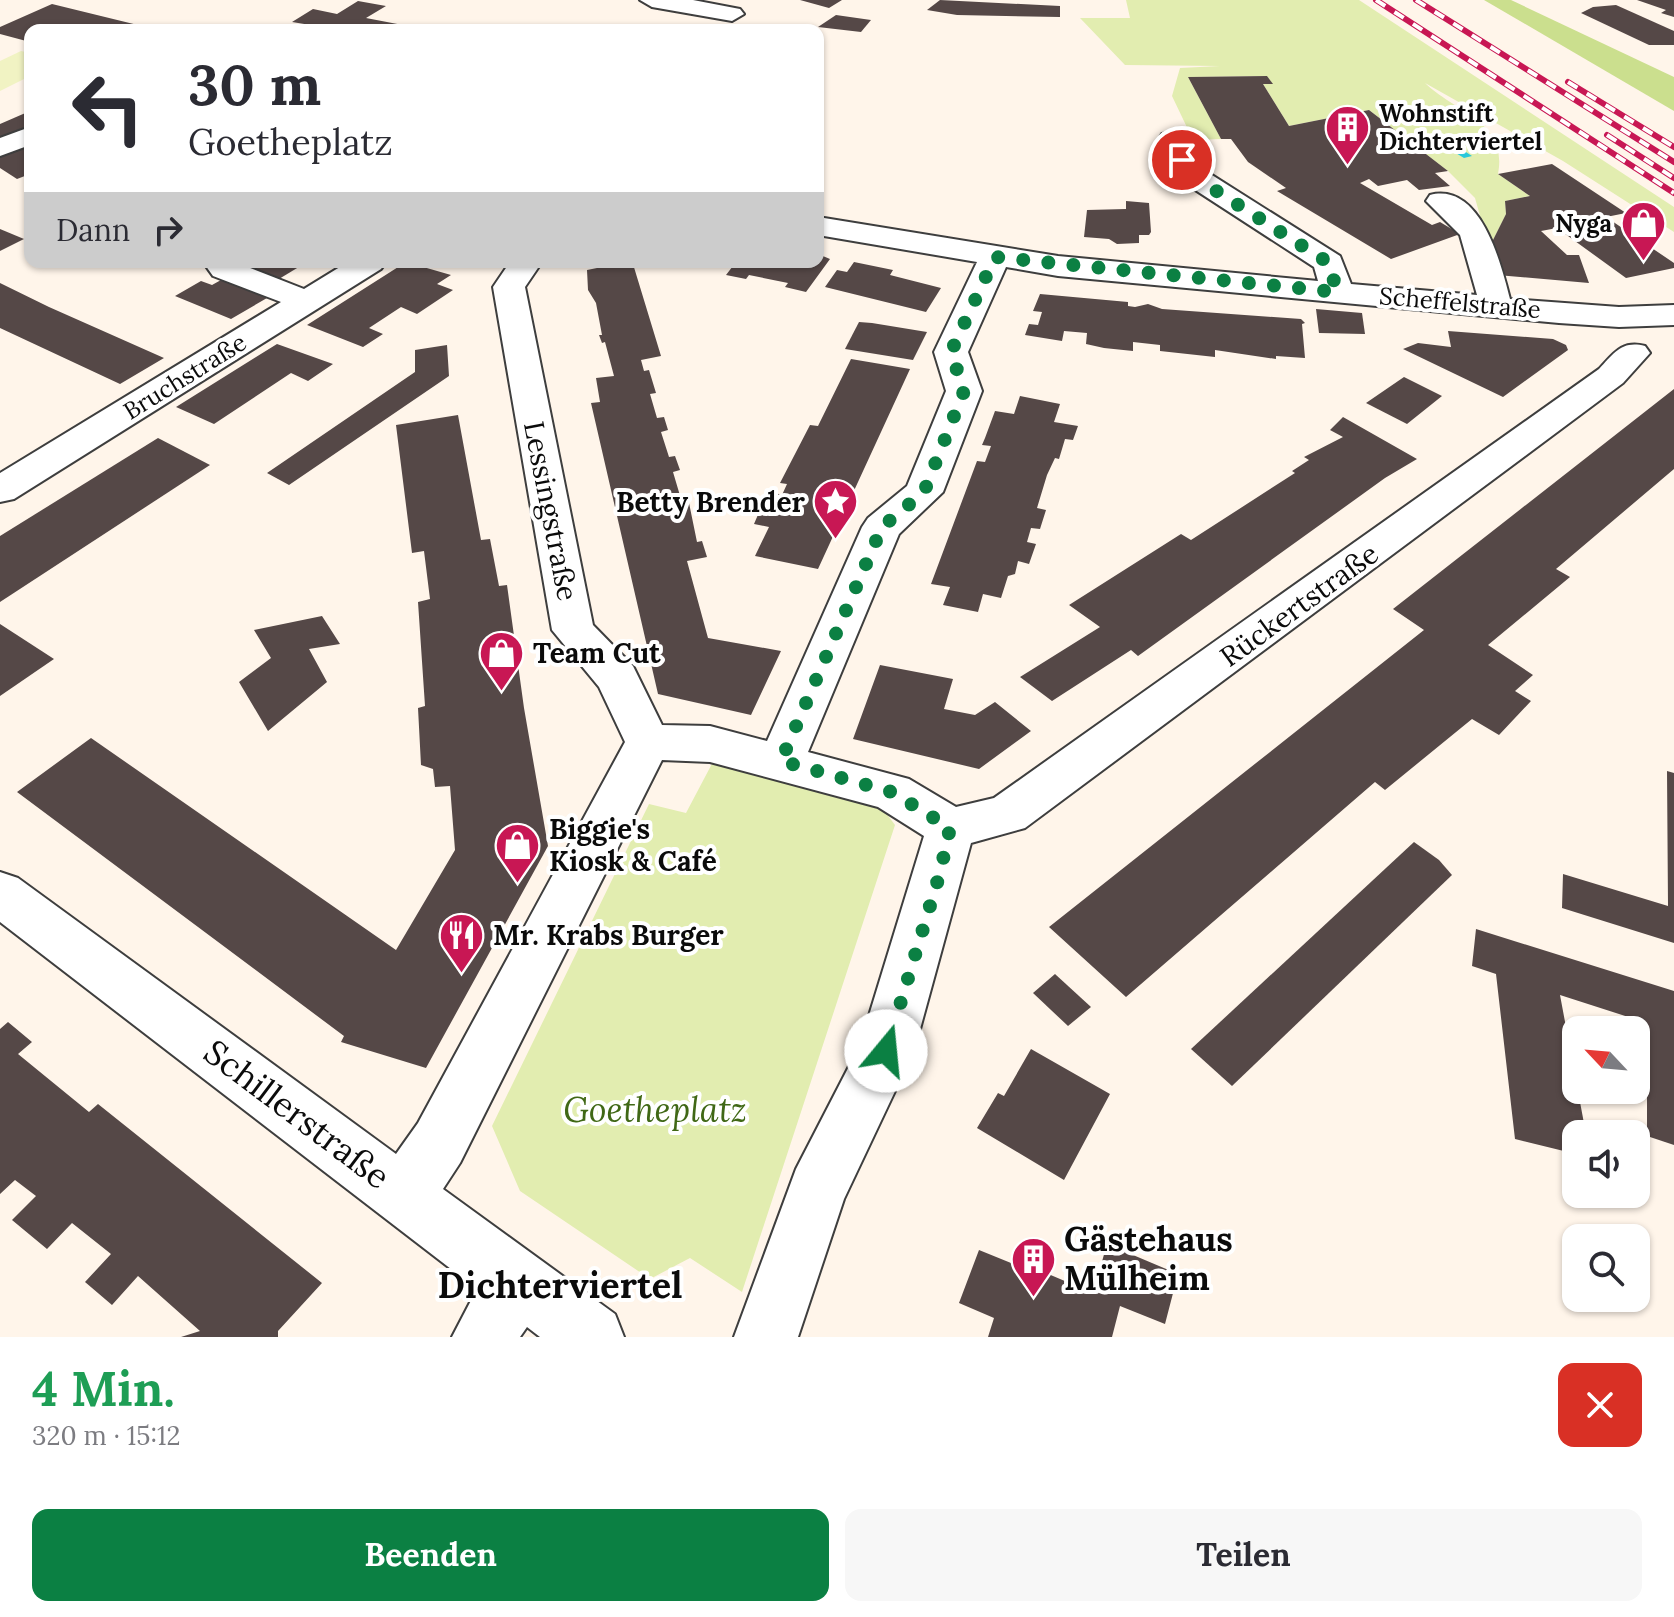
<!DOCTYPE html>
<html lang="de">
<head>
<meta charset="utf-8">
<style>
  body { margin:0; font-family:Lora,serif; background:#f7f7f7; color:#2b2b33; height:100vh; display:flex; flex-direction:column; font-size:30px; white-space:nowrap }
  * { box-sizing:border-box; margin:0 }
  p { font-size:26px; color:#7c7c81 }
  .icon { flex:none; width:44px; height:44px; fill:none; stroke:currentColor; stroke-width:2; stroke-linecap:round; stroke-linejoin:round }
  .map { position:relative; height:1337px; overflow:hidden }
  .sheet { display:flex; flex-direction:column; background:#fff; flex:1 }
  .sheet>* { flex:none }
  .guide { position:absolute; left:24px; top:24px; width:800px; height:244px; border-radius:16px; box-shadow:0 2px 6px #0004; background:#fff; color:#2b2b33; overflow:hidden }
  .needle { width:52px; rotate:296deg }
  .fabs { position:absolute; left:1562px; top:1016px; display:grid; gap:16px }
  .fabs a { display:grid; place-items:center; width:88px; height:88px; border-radius:16px; background:#fff; box-shadow:0 2px 6px #0004; font-size:40px }
  .pin { position:absolute; display:grid; place-items:center; width:68px; height:68px; color:#fff; margin:-34px; border:4px solid #fff; border-radius:50%; box-shadow:0 2px 8px #0007 }
  .me { position:absolute; width:88px; margin:-44px; rotate:17deg; stroke-linejoin:round; filter:drop-shadow(0 0 6px #0008) }
  .turn { display:flex; align-items:center; gap:28px; height:168px; padding:0 32px; font-size:36px }
  .turn .icon { width:104px; height:104px; stroke-width:2.5 }
  .turn b { display:block; font-size:56px; line-height:68px }
  .then { display:flex; align-items:center; height:76px; padding:0 32px; background:#0003; gap:16px; font-size:30px }
  .round { display:grid; place-items:center; flex:none; width:84px; height:84px; border-radius:16px; background:#f7f7f7 }
  .head { display:flex; align-items:center; justify-content:space-between; height:136px; padding:0 32px }
  h1 { font-size:48px; font-weight:700; line-height:60px; color:#1e9e55 }
  .button { display:flex; gap:16px; margin-top:auto; padding:16px 32px }
  .button a { flex:1; height:92px; border-radius:16px; background:#0b8043; color:#fff; font-size:32px; font-weight:700; line-height:92px; text-align:center }
  .button a+a { background:#f7f7f7; color:#2b2b33 }
  .map>svg:first-child { display:block }
  .green { fill:#e2edb0 }
  .forest { fill:#cbdf8e }
  .pitch { fill:#f1f3c3 }
  .lines { fill:none; stroke-linecap:round; stroke-linejoin:round }
  .stream { fill:#29c8da; fill-rule:evenodd }
  .building { fill:#554847 }
  .minor-casing { stroke:#3e3e3e; stroke-width:4 }
  .minor { fill:#fff; fill-rule:evenodd }
  .rail-casing { stroke:#c81754; stroke-width:6 }
  .rail { stroke:#fff; stroke-width:4; stroke-dasharray:11; stroke-linecap:butt }
  .route { stroke:#0b8043; stroke-width:14; stroke-dasharray:0 25.2 }
  .labels { text-anchor:middle; stroke-width:8; stroke-linejoin:round; paint-order:stroke }
  .far-poi-label { font-size:24px; font-weight:bold; fill:#0b0b0b; stroke:#fff; text-anchor:start }
  .far-street-label { font-size:24px; fill:#0b0b0b; stroke:#fff }
  .poi-label { font-size:28px; font-weight:bold; fill:#0b0b0b; stroke:#fff; text-anchor:start }
  .street-label { font-size:28px; fill:#0b0b0b; stroke:#fff }
  .near-park-label { font-size:34px; font-style:italic; fill:#406816; stroke:#fff }
  .near-street-label { font-size:34px; fill:#0b0b0b; stroke:#fff }
  .near-poi-label { font-size:34px; font-weight:bold; fill:#0b0b0b; stroke:#fff; text-anchor:start }
  .near-neighbourhood-label { font-size:36px; font-weight:bold; fill:#0b0b0b; stroke:#fff }
</style>
</head>
<body>
<div class="map">
<svg width="1674" height="1337" viewBox="0 0 1674 1337">
  <rect width="100%" height="100%" fill="#fff5ea"/>
  <g class="green">
    <path d="M1126 0H1359L1674 207V232L1563 161 1425 83C1456 113 1508 121 1498 174L1530 196 1505 201 1506 214 1489 248 1475 198 1448 171 1369 110 1289 126 1263 84H1272L1267 76 1188 77 1221 139 1193 140 1172 96 1180 68 1220 66 1125 65 1080 18H1130Z"/>
    <polygon points="715,758 877,801 895,825 742,1292 690,1258 650,1279 520,1191 492,1126 649,804 686,813"/>
  </g>
  <polygon class="forest" points="1484,0 1511,0 1674,77 1674,111"/>
  <polygon class="pitch" points="21,51 30,53 30,76 0,91 0,61"/>
  <g class="lines">
    <polygon class="stream" points="1446,143 1452,143 1472,156 1464,158 1446,147"/>
  </g>
  <g class="building">
    <polygon points="800,0 842,0 829,8"/>
    <polygon points="940,0 1060,6 1060,17 957,15 927,10"/>
    <polygon points="1637,0 1674,0 1674,17 1661,13 1666,10"/>
    <polygon points="358,1 386,6 366,18 413,27 408,30 326,30 329,28 292,22 313,9 337,14"/>
    <polygon points="52,4 154,29 154,30 30,30 30,42 0,34 0,27"/>
    <polygon points="1616,5 1674,31 1674,45 1649,45 1581,13 1593,7"/>
    <polygon points="836,15 871,20 861,32 818,27"/>
    <polygon points="1267,76 1273,84 1263,84 1289,126 1369,110 1448,171 1435,173 1450,186 1419,190 1407,180 1378,186 1369,179 1360,183 1432,225 1440,222 1460,234 1391,259 1277,191 1286,188 1248,162 1231,139 1221,139 1188,77"/>
    <polygon points="30,111 30,125 0,138 0,124"/>
    <polygon points="30,144 30,174 17,179 0,168 0,155"/>
    <polygon points="1552,164 1626,213 1606,217 1674,263 1674,268 1626,278 1557,228 1541,231 1567,255 1579,255 1589,283 1497,275 1489,248 1506,214 1505,201 1530,196 1498,174"/>
    <polygon points="1126,201 1149,203 1151,232 1149,235 1139,235 1139,243 1117,244 1109,239 1084,237 1087,210 1126,209"/>
    <polygon points="0,229 24,239 0,251"/>
    <polygon points="818,254 830,259 806,292 785,287 788,283 749,275 746,279 726,275 736,262 818,262"/>
    <polygon points="240,262 307,262 274,282 234,265"/>
    <polygon points="406,262 451,275 437,284 453,290 417,314 401,307 369,328 383,334 363,347 307,325"/>
    <polygon points="601,262 633,264 661,356 641,360 644,371 649,370 656,393 650,394 657,418 664,417 668,430 661,432 669,457 675,456 680,470 673,472 681,499 688,498 697,542 702,541 707,557 687,561 708,638 781,651 751,715 658,694 591,403 600,402 596,378 614,376 605,342 602,343 599,335 602,335 596,303 588,290 587,270 602,267"/>
    <polygon points="854,262 893,270 890,275 941,288 926,312 825,287 837,270 847,272"/>
    <polygon points="221,280 267,298 231,319 175,296 201,281 212,285"/>
    <polygon points="0,283 49,307 164,358 120,384 0,328"/>
    <polygon points="1040,294 1128,302 1128,306 1135,307 1148,304 1162,309 1301,319 1305,323 1302,324 1305,358 1276,356 1276,359 1215,350 1215,357 1160,351 1160,345 1133,342 1133,351 1104,348 1086,344 1087,333 1064,331 1062,341 1025,335 1029,324 1038,325 1042,312 1033,311"/>
    <polygon points="1316,309 1362,313 1365,334 1319,333"/>
    <polygon points="859,322 872,323 927,332 913,360 845,349"/>
    <polygon points="1448,331 1553,339 1566,345 1568,350 1503,397 1403,349 1418,343 1451,347"/>
    <polygon points="277,344 333,364 308,381 291,373 214,424 176,407"/>
    <polygon points="447,345 449,376 289,485 267,473 415,372 415,350"/>
    <polygon points="851,359 910,369 818,569 755,556 769,527 754,524 760,510 766,510 775,493 782,495 787,484 780,483 810,425 818,426"/>
    <polygon points="1404,377 1442,396 1407,424 1366,403"/>
    <polygon points="1674,389 1674,469 1556,569 1570,577 1488,645 1533,675 1515,691 1531,701 1499,735 1472,719 1385,790 1375,782 1126,997 1049,927 1424,630 1393,609"/>
    <polygon points="1020,396 1060,404 1054,422 1078,426 1073,440 1065,439 1059,459 1055,458 1047,475 1037,508 1046,510 1040,529 1031,528 1027,542 1036,544 1029,564 1018,561 1015,574 1008,576 1001,598 983,594 978,612 943,605 950,587 931,584 977,461 985,462 991,446 982,445 985,438 995,411 1014,414"/>
    <polygon points="458,415 481,540 490,539 499,586 507,585 524,708 548,846 426,1068 341,1042 344,1036 17,792 91,738 396,950 455,850 450,786 435,787 433,769 421,765 418,708 425,706 418,602 430,599 424,551 412,553 396,425"/>
    <polygon points="1343,417 1417,459 1385,478 1138,656 1131,650 1052,701 1020,677 1100,627 1069,605 1181,534 1191,540 1295,473 1292,471 1309,460 1304,457 1343,437 1330,430"/>
    <polygon points="158,438 210,465 0,602 0,536"/>
    <polygon points="322,616 340,644 309,649 327,682 268,731 239,682 271,658 254,630"/>
    <polygon points="0,624 54,659 0,696"/>
    <polygon points="880,665 953,679 944,709 975,715 995,702 1031,731 979,769 853,739"/>
    <polygon points="1667,771 1674,773 1674,943 1562,908 1563,874 1668,906"/>
    <polygon points="1414,842 1439,860 1452,875 1232,1086 1191,1049"/>
    <polygon points="1476,929 1674,991 1674,1145 1647,1136 1647,1023 1560,995 1586,1134 1576,1134 1576,1154 1515,1139 1496,974 1472,966"/>
    <polygon points="1055,974 1091,1007 1068,1026 1033,993"/>
    <polygon points="8,1022 32,1042 18,1054 89,1112 98,1104 322,1283 278,1331 278,1337 181,1337 200,1331 138,1276 112,1305 85,1282 111,1254 72,1223 47,1249 12,1220 36,1196 15,1180 0,1194 0,1029"/>
    <polygon points="1031,1049 1110,1094 1064,1180 977,1128 998,1093 1004,1096"/>
    <polygon points="1107,1244 1178,1274 1165,1324 1120,1306 1112,1337 988,1337 994,1318 959,1303 979,1250 1011,1263 1013,1259 1093,1293"/>
  </g>
  <g class="lines">
    <defs>
      <g id="minor">
        <polygon points="640,0 693,0 740,9 744,14 732,21 652,7"/>
        <polygon points="30,127 30,145 0,156 0,138"/>
        <path d="M1172 132 1182 134 1204 170 1340 256 1351 284 1477 295 1460 235 1426 201 1430 195C1481 182 1501 264 1510 299L1619 307 1674 305V325L1619 327 1559 323 1058 276 1006 267 968 352 982 391 943 492 899 534 808 752 909 779 956 807 994 798 1599 369C1614 353 1622 340 1645 346L1650 353 1623 383 1025 828 971 843 914 1051 844 1199 798 1337H734L796 1169 860 1045 924 836 878 807 710 762 662 760 460 1163 443 1189 615 1314 624 1337H540L527 1327 520 1337H452L477 1289 0 922V872L18 878 396 1154 418 1123 625 742 599 687 552 630 493 287 510 262H542L525 287 593 625 633 666 662 725 710 726 767 741 862 527 868 518 907 486 946 391 934 352 977 262 818 235V217L1058 256 1318 281 1314 267 1183 182 1158 140 1162 134Z"/>
        <polygon points="203,262 235,262 304,289 348,262 386,262 381,269 14,499 0,502 0,473 281,302 213,276"/>
      </g>
    </defs>
    <use href="#minor" class="minor-casing"/>
    <use href="#minor" class="minor"/>
    <defs>
      <g id="rail">
        <polyline points="1376,0 1674,193"/>
        <polyline points="1416,0 1674,162"/>
        <polyline points="1568,82 1674,147"/>
        <polyline points="1607,135 1674,178"/>
      </g>
    </defs>
    <use href="#rail" class="rail-casing"/>
    <use href="#rail" class="rail"/>
  </g>
  <g class="lines">
    <polyline class="route" points="886,1051 940,873 950,828 892,792 781,761 882,527 924,492 964,391 951,352 995,257 1337,292 1329,263 1193,176 1182,160"/>
  </g>
  <defs>
    <symbol id="building-pin" viewBox="-11 -11 22 30"><path d="M0 17L-7.5 6A9.5 9.5 0 1 1 7.5 6Z" fill="#c81754" stroke="#fff"/><path d="M-4-6H4V6H1V3H-1V6H-4ZM-2.5-4.3h1.7v1.8h-1.7ZM.8-4.3h1.7v1.8H.8ZM-2.5-1h1.7V.8h-1.7ZM.8-1h1.7V.8H.8Z" fill="#fff"/></symbol>
    <symbol id="shop-pin" viewBox="-11 -11 22 30"><path d="M0 17L-7.5 6A9.5 9.5 0 1 1 7.5 6Z" fill="#c81754" stroke="#fff"/><path d="M-5-2.5h2.3a2.7 3.5 0 0 1 5.4 0H5L5.5 6h-11ZM-1.5-2.5h3a1.5 2.3 0 0 0-3 0Z" fill="#fff"/></symbol>
    <symbol id="sight-pin" viewBox="-11 -11 22 30"><path d="M0 17L-7.5 6A9.5 9.5 0 1 1 7.5 6Z" fill="#c81754" stroke="#fff"/><path d="M0-6L1.8-2.2L6-1.7L2.9 1.2L3.7 5.4L0 3.3L-3.7 5.4L-2.9 1.2L-6-1.7L-1.8-2.2Z" fill="#fff"/></symbol>
    <symbol id="restaurant-pin" viewBox="-11 -11 22 30"><path d="M0 17L-7.5 6A9.5 9.5 0 1 1 7.5 6Z" fill="#c81754" stroke="#fff"/><path d="M-5-6h1v4h1v-4h1v4h1v-4h1v5L-1.5 .5V6h-2V.5L-5-1ZM5-6V6H3V1.5H1.5Q1.5-4 5-6Z" fill="#fff"/></symbol>
  </defs>
  <g fill-rule="evenodd">
    <use href="#building-pin" x="1322" y="102" width="51" height="69"/>
    <use href="#shop-pin" x="1618" y="198" width="51" height="69"/>
    <use href="#sight-pin" x="810" y="476" width="51" height="69"/>
    <use href="#shop-pin" x="476" y="628" width="51" height="69"/>
    <use href="#shop-pin" x="492" y="820" width="51" height="69"/>
    <use href="#restaurant-pin" x="436" y="910" width="51" height="69"/>
    <use href="#building-pin" x="1008" y="1234" width="51" height="69"/>
  </g>
  <g class="labels">
    <g class="far-poi-label">
      <text x="1379" y="122">Wohnstift<tspan x="1379" dy="28">Dichterviertel</tspan></text>
      <text x="1612" y="232" text-anchor="end">Nyga</text>
    </g>
    <g class="far-street-label">
      <text transform="translate(1460 303) rotate(5)" y="8">Scheffelstraße</text>
      <text transform="translate(185 377) rotate(-32)" y="8">Bruchstraße</text>
    </g>
    <g class="poi-label">
      <text x="805" y="512" text-anchor="end">Betty Brender</text>
      <text x="533" y="663">Team Cut</text>
      <text x="549" y="839">Biggie's<tspan x="549" dy="32">Kiosk &amp; Café</tspan></text>
      <text x="493" y="945">Mr. Krabs Burger</text>
    </g>
    <g class="street-label">
      <text transform="translate(551 511) rotate(79)" y="10">Lessingstraße</text>
      <text transform="translate(1299 605) rotate(-36)" y="10">Rückertstraße</text>
    </g>
    <g class="near-park-label">
      <text x="655" y="1122">Goetheplatz</text>
    </g>
    <g class="near-street-label">
      <text transform="translate(297 1114) rotate(37)" y="12">Schillerstraße</text>
    </g>
    <g class="near-poi-label">
      <text x="1064" y="1251">Gästehaus<tspan x="1064" dy="39">Mülheim</tspan></text>
    </g>
    <g class="near-neighbourhood-label">
      <text x="560" y="1298">Dichterviertel</text>
    </g>
  </g>
</svg>
<div class="fabs">
<a><svg class="needle" viewBox="-14 -14 28 28"><path d="M0-13l5 13h-10z" fill="#e53935"/><path d="M0 13l5-13h-10z" fill="#7c7c81"/></svg></a>
<a><svg class="icon" aria-label="sound" viewBox="0 0 24 24"><path d="M4 9h4l5-4v14l-5-4H4zM17 9q2 3 0 6"/></svg></a>
<a><svg class="icon" aria-label="search" viewBox="0 0 24 24"><circle cx="10" cy="10" r="6"/><path d="M15 15l6 6"/></svg></a>
</div>
<div class="pin" style="left:1182px;top:160px;background:#d93025"><svg class="icon" aria-label="arrive" viewBox="0 0 24 24"><path d="M6 21V4h12l-3 4 3 4H6"/></svg></div>
<svg class="me" style="left:886px;top:1051px" viewBox="-20 -20 40 40"><circle r="19" fill="#fff"/><path d="M0-13L10 11 0 6-10 11z" fill="#0b8043"/></svg>
<div class="guide">
<div class="turn"><svg class="icon" aria-label="left" viewBox="0 0 24 24"><path d="M17 20v-9H6M10 6l-5 5 5 5"/></svg><div><b>30 m</b>Goetheplatz</div></div>
<div class="then">Dann<svg class="icon" aria-label="right" viewBox="0 0 24 24"><path d="M7 20v-9h11M14 6l5 5-5 5"/></svg></div>
</div>
</div>
<section class="sheet">
<div class="head"><div><h1>4 Min.</h1><p>320 m · 15:12</p></div><a class="round" style="background:#d93025;color:#fff"><svg class="icon" aria-label="close" viewBox="0 0 24 24"><path d="M6 6l12 12M18 6L6 18"/></svg></a></div>
<div class="button"><a>Beenden</a><a>Teilen</a></div>
</section>
</body>
</html>
